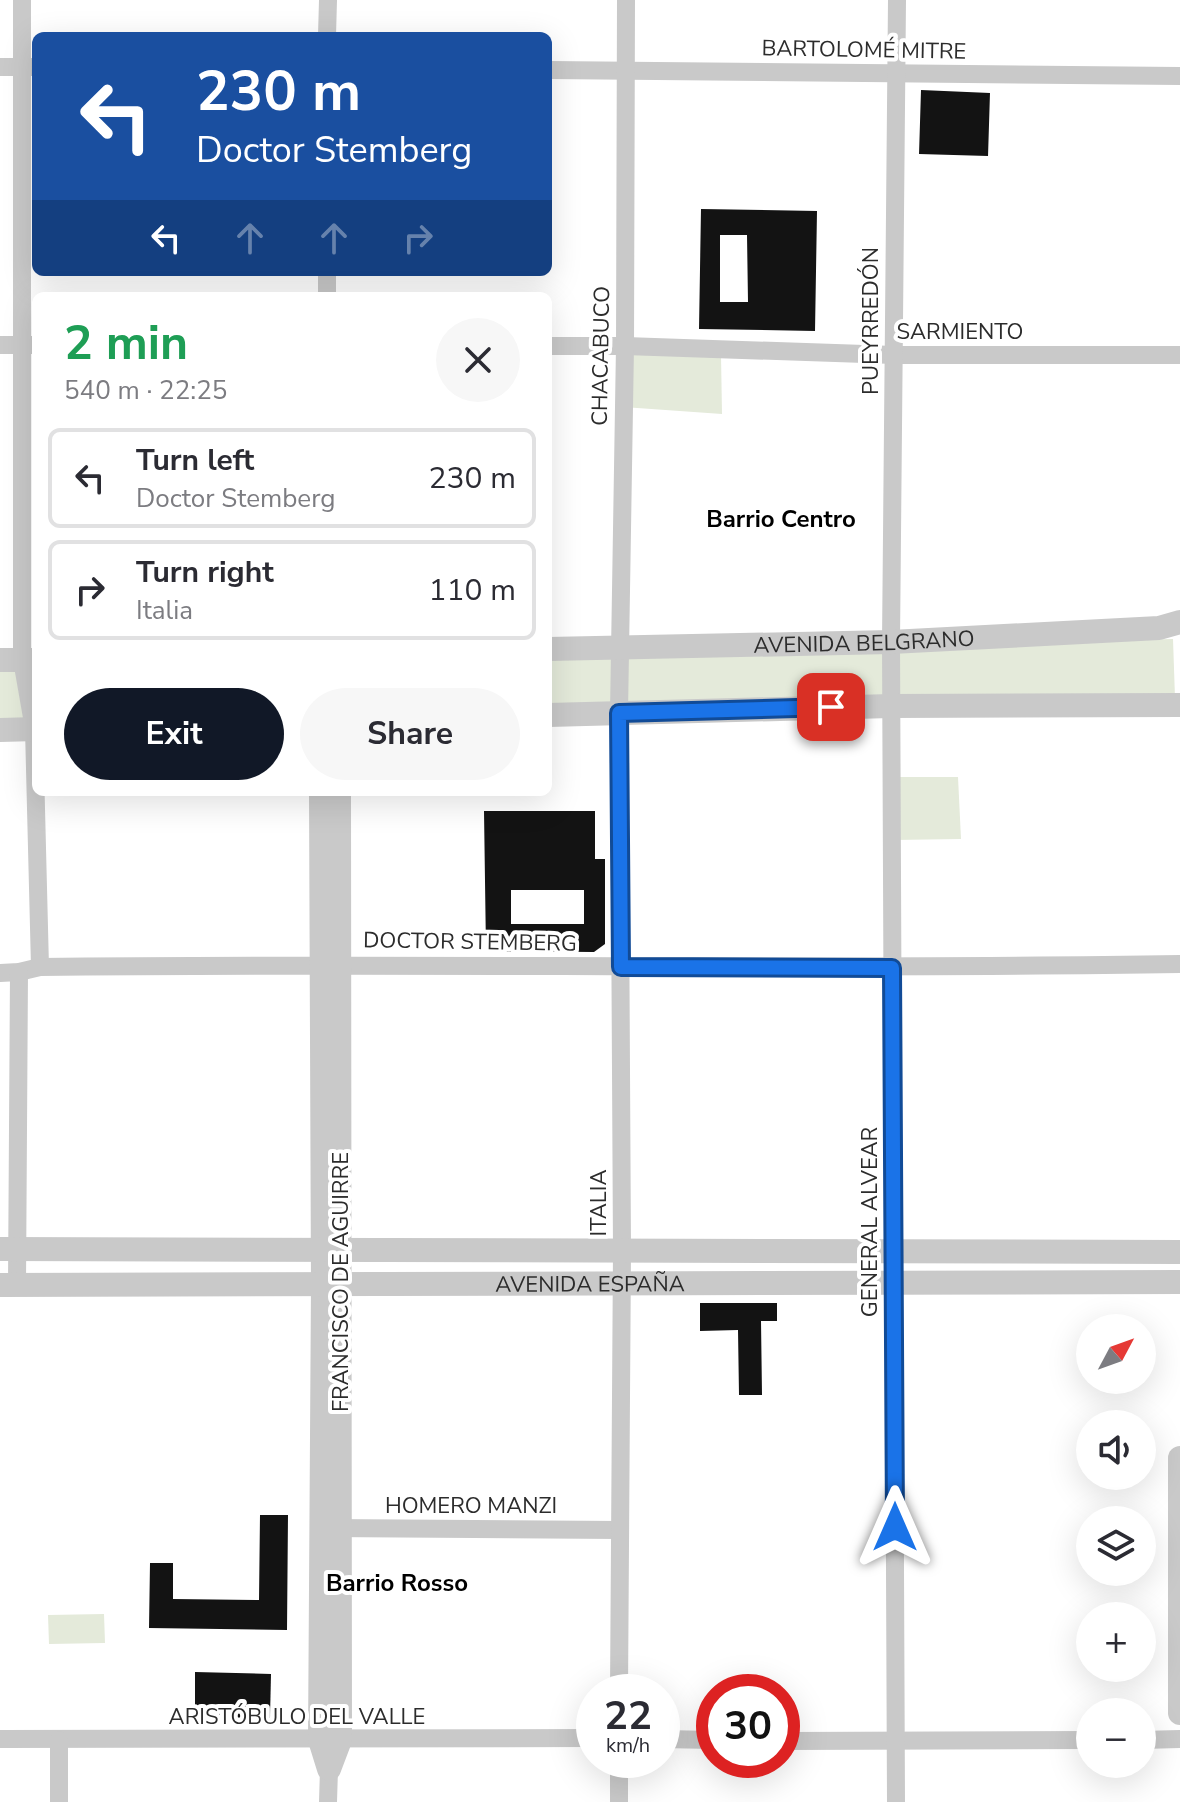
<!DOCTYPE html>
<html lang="en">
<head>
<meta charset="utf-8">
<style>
  body { margin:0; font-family:"Nunito Sans",sans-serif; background:#f7f7f7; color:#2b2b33; height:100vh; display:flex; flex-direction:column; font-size:30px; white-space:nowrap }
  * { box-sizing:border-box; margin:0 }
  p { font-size:26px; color:#7c7c81 }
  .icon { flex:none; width:44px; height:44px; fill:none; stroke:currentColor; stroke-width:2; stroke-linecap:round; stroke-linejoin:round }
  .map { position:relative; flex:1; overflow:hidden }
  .side { position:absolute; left:32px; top:292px; width:520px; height:504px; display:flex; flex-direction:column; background:#fff; border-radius:12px; box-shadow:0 8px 32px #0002 }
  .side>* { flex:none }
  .hud { position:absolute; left:32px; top:32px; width:520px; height:244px; border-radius:12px; box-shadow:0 8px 32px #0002; background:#1a4fa0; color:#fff; overflow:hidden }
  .needle { width:52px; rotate:49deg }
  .fabs { position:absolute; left:1076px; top:1314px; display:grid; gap:16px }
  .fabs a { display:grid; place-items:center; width:80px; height:80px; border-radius:50%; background:#fff; box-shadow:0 8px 32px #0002; font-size:40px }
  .speed { position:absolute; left:576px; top:1674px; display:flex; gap:16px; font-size:40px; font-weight:700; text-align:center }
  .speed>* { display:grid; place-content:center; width:104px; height:104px; border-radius:50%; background:#fff; box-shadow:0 8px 32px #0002; line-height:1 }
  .speed small { font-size:20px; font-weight:400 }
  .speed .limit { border:12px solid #d22; background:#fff; color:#111 }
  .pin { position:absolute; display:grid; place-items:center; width:68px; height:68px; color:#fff; margin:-34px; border-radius:16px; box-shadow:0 4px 12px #0006 }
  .me { position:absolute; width:88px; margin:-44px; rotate:0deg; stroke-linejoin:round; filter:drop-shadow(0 0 6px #0008) }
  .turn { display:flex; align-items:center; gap:28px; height:168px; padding:0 32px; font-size:36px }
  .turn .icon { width:104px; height:104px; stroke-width:2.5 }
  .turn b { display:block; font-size:56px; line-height:68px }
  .lanes { display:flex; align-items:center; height:76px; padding:0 32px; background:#0003; justify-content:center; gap:40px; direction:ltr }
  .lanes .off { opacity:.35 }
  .round { display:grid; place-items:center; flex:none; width:84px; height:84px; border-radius:42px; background:#f7f7f7 }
  .headline { display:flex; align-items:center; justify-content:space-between; height:136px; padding:0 32px }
  h1 { font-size:48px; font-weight:700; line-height:60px; color:#1e9e55 }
  .button { display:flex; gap:16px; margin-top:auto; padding:16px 32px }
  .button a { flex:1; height:92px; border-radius:48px; background:#111827; color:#fff; font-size:32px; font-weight:700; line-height:92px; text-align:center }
  .button a+a { background:#f7f7f7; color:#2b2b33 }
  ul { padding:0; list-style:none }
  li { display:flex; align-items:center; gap:24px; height:100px; margin:0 16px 12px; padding:0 16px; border:4px solid #e1e1e2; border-radius:12px }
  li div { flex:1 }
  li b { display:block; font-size:30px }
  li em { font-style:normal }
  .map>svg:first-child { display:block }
  .green { fill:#e4eada }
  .building { fill:#131313; fill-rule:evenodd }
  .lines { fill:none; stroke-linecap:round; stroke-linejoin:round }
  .minor { stroke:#c9c9c9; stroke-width:18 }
  .tertiary { stroke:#c9c9c9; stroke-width:24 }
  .route-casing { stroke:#114b97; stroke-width:20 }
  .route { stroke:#1a73e8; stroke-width:14 }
  .labels { text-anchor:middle; stroke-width:8; stroke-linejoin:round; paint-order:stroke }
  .street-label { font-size:22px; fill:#2c2c2c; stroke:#fff }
  .neighbourhood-label { font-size:24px; font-weight:bold; fill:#000; stroke:#fff }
</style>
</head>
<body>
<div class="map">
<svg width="1180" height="1802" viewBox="0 0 1180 1802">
  <rect width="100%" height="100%" fill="#fff"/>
  <g class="green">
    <polygon points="623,352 721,355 722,414 623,407"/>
    <polygon points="1173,639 1175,698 548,712 548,653"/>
    <polygon points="0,665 36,665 36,723 0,724"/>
    <polygon points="894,777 958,777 961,839 894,840"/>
    <polygon points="104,1614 105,1643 49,1644 48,1615"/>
  </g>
  <g class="building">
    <polygon points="921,90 990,93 988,156 919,154"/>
    <path d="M701 209 817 211 815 331 699 329ZM720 235H747L748 302H720Z"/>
    <path d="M484 811H595V859H605V944L594 952 486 951ZM511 890H584V924H511Z"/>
    <polygon points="700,1303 777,1303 777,1321 761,1321 762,1395 739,1395 738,1330 700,1331"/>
    <polygon points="260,1515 288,1515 287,1630 149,1628 150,1563 173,1563 173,1599 259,1600"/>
    <polygon points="195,1672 271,1674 270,1718 195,1717"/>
  </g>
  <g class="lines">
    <g class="minor">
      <polyline points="22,0 22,660 34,729 40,967"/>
      <polyline points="327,36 328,0"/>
      <polyline points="0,67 36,67"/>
      <polyline points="548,70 1180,76"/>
      <polyline points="327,272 327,296"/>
      <polyline points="0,345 36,345"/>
      <polyline points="548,346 625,346 894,355 1180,355"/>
      <path d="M0 973 19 972 40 967C420 963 800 970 1180 964"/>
      <polyline points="17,1285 19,972"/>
      <polyline points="327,1528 620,1530"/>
      <polyline points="619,1692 622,1250 619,713 625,346 626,0"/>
      <polyline points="0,1739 594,1738"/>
      <polyline points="662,1739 714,1740"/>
      <polyline points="59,1740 59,1802"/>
      <polyline points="1142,1740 1180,1739"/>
      <polyline points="782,1741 1090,1740"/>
      <polyline points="619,1760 619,1802"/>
      <polyline points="328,1802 329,1769"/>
      <polyline points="896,1802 891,642 897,0"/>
    </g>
    <g class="tertiary">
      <path id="s1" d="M548 649 891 642 1159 628 1180 622"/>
      <polyline points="0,660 36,660"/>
      <polyline points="548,715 891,706 1180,705"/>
      <polyline points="0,730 36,729"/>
      <polyline points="321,792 323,1285 320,1740 329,1769 340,1740 339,792"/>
      <polyline points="0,1249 1180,1252"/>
      <path id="s2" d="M0 1285 1180 1282"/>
      <polyline points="1180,1458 1180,1713"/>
    </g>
  </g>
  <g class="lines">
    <defs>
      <polyline id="route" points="831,707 619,713 621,967 892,968 895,1527"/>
    </defs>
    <use href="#route" class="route-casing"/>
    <use href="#route" class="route"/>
  </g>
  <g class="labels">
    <g class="street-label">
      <text transform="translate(864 49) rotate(1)" y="8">BARTOLOMÉ MITRE</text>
      <text transform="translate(870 321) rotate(-90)" y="8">PUEYRREDÓN</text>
      <text x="960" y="339">SARMIENTO</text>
      <text transform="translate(600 356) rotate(-89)" y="8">CHACABUCO</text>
      <text dy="8" stroke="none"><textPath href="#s1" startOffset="316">AVENIDA BELGRANO</textPath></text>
      <text transform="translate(470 941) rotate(1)" y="8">DOCTOR STEMBERG</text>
      <text transform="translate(598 1203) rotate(-90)" y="8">ITALIA</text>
      <text transform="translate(869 1222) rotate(-90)" y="8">GENERAL ALVEAR</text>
      <text transform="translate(340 1282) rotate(-90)" y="8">FRANCISCO DE AGUIRRE</text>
      <text dy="8" stroke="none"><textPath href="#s2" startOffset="590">AVENIDA ESPAÑA</textPath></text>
      <text x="471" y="1513">HOMERO MANZI</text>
      <text x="297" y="1724">ARISTÓBULO DEL VALLE</text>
    </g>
    <g class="neighbourhood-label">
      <text x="781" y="527">Barrio Centro</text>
      <text x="397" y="1591">Barrio Rosso</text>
    </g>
  </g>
</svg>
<div class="fabs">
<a><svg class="needle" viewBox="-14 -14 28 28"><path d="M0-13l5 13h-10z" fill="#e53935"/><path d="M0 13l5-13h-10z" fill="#7c7c81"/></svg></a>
<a><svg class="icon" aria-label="sound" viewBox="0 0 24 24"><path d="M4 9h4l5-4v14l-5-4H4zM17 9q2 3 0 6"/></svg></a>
<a><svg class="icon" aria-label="layers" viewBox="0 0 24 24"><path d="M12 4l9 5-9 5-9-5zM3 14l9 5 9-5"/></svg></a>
<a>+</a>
<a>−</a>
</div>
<div class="speed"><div>22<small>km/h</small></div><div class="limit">30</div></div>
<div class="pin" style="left:831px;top:707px;background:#d93025"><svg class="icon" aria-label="arrive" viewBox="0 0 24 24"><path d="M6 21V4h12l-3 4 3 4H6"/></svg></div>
<svg class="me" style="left:895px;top:1527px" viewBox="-20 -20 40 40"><path d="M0-17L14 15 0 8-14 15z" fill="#1a73e8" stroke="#fff" stroke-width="4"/></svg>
<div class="hud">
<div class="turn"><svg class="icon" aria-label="left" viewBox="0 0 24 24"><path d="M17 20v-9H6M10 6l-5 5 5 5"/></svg><div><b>230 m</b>Doctor Stemberg</div></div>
<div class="lanes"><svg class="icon" aria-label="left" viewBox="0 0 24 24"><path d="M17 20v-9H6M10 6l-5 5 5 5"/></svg><svg class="icon off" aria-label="ahead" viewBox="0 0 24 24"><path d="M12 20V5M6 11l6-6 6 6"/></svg><svg class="icon off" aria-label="ahead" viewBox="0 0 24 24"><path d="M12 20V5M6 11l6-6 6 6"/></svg><svg class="icon off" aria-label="right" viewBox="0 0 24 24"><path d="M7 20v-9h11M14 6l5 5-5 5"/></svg></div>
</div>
<section class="side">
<div class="headline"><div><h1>2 min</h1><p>540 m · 22:25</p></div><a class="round"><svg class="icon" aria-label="close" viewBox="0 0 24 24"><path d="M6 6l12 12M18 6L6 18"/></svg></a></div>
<ul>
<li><svg class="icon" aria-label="left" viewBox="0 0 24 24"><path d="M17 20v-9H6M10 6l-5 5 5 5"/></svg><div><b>Turn left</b><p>Doctor Stemberg</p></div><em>230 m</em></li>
<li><svg class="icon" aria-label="right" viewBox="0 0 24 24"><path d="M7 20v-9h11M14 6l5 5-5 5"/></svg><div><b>Turn right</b><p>Italia</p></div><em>110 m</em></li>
</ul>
<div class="button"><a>Exit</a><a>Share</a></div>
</section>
</div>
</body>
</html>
